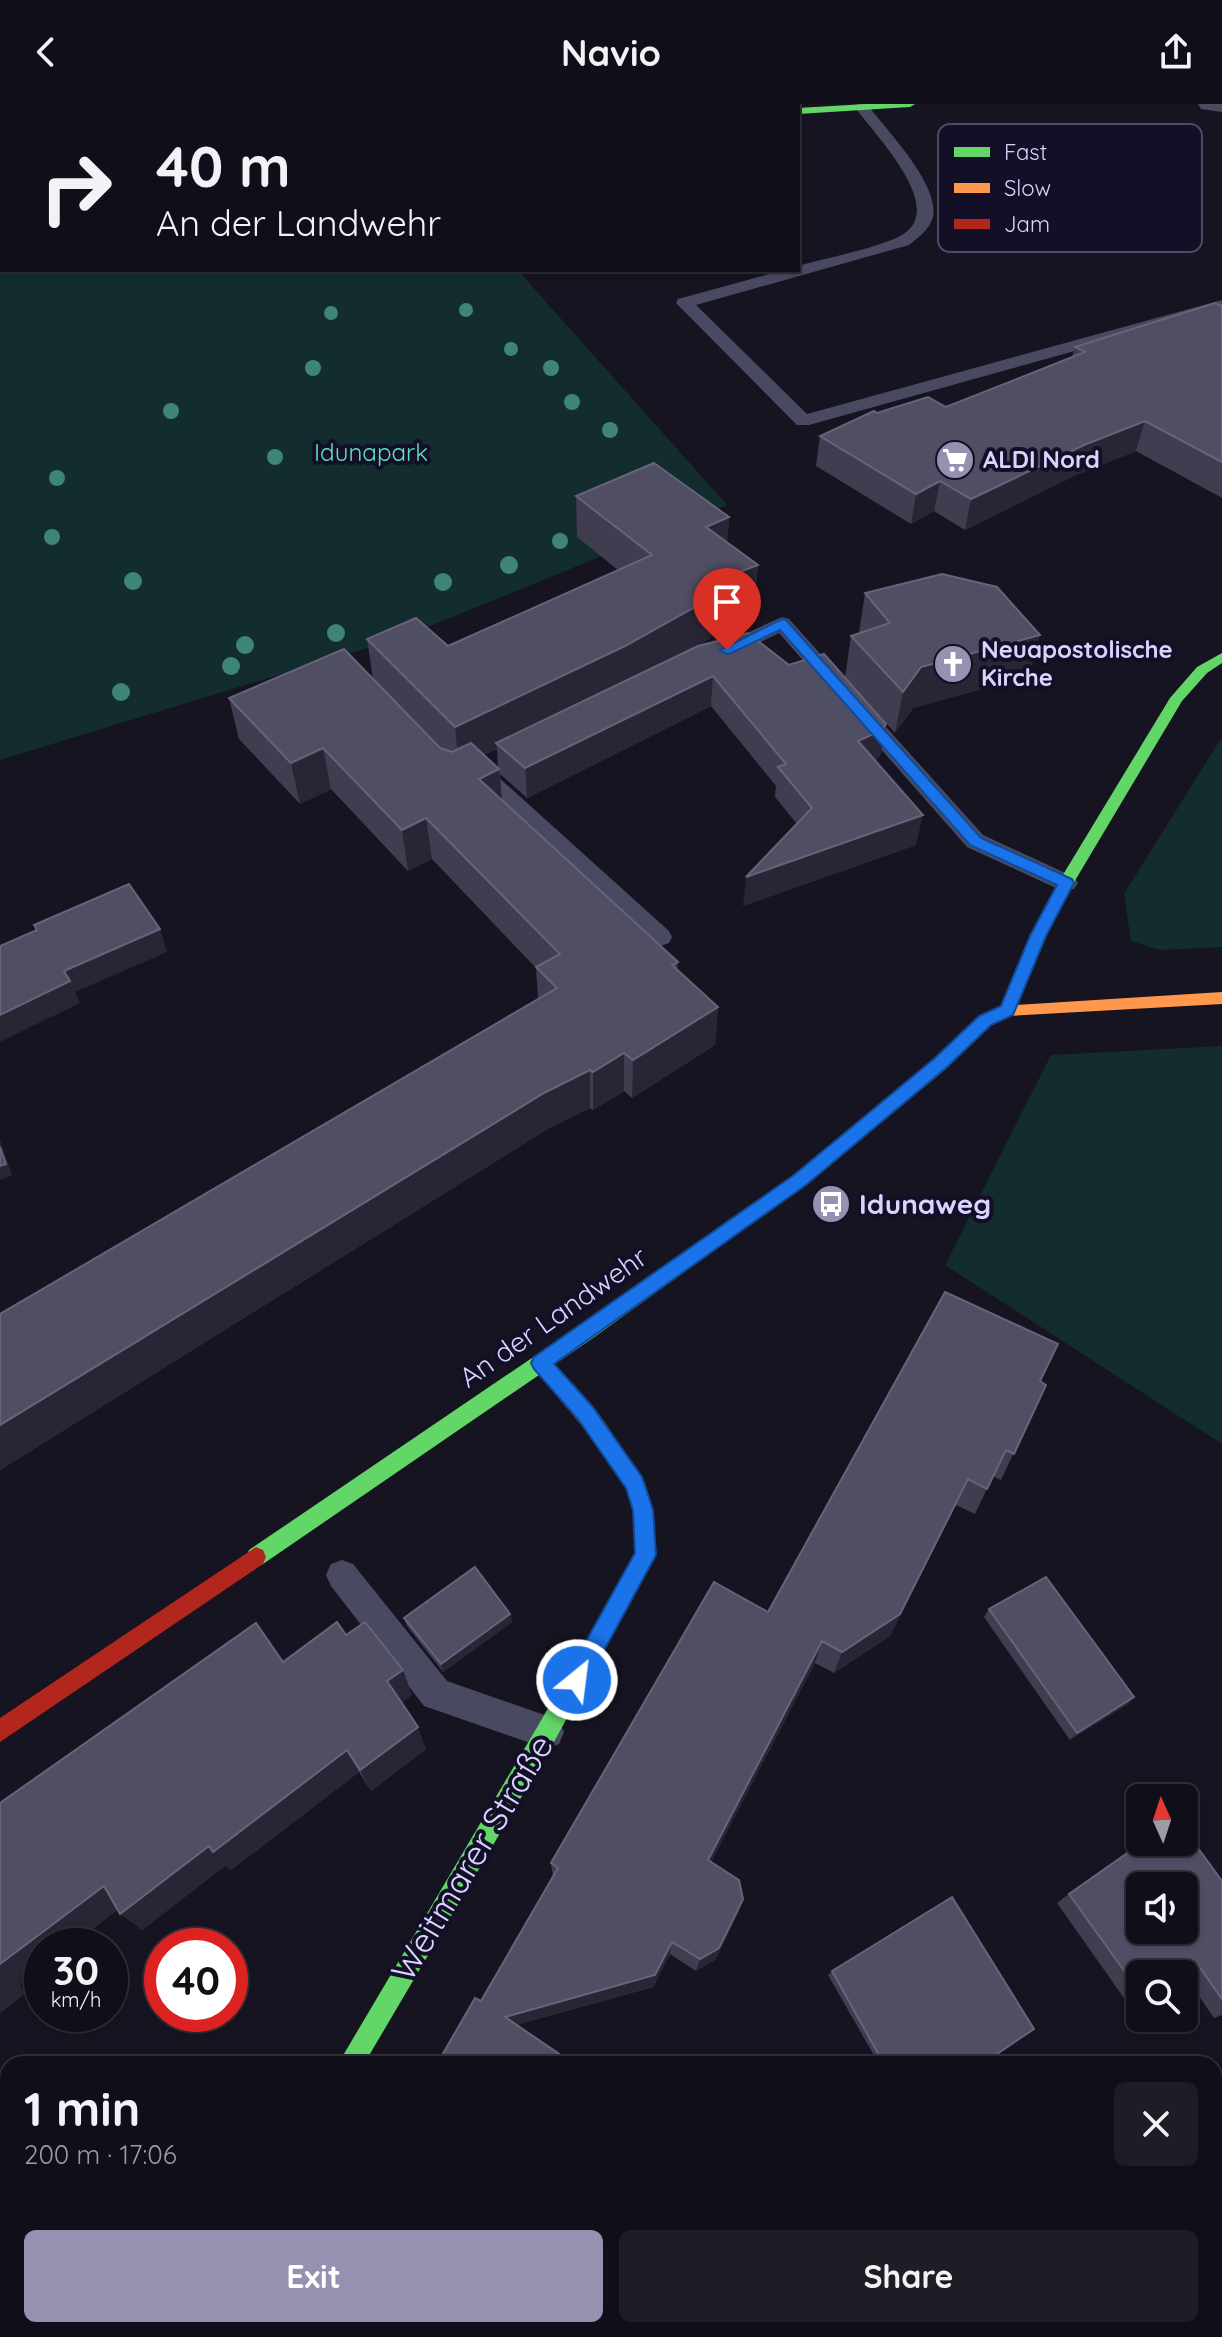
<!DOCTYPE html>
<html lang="en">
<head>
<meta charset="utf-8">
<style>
  body { margin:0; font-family:Quicksand,sans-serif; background:#1e1d26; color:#f1f3f6; height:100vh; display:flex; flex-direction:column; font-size:30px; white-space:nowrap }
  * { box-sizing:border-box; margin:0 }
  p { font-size:26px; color:#9c9ca2 }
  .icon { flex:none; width:44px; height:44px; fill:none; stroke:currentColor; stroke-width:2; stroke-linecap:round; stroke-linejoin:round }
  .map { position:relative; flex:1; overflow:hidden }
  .panel { position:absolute; left:0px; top:1952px; width:1222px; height:282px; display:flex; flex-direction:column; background:#100f19; border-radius:24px 24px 0 0; box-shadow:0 2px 6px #0004,0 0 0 2px #302f38 }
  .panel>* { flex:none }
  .hud { position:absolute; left:0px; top:0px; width:800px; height:168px; box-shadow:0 2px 6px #0004,0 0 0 2px #302f38; background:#100f19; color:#f1f3f6; overflow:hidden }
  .needle { width:52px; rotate:357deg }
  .controls { position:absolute; left:1126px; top:1680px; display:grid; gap:16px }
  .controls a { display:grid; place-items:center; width:72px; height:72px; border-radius:12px; background:#100f19; box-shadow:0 2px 6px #0004,0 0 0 2px #302f38; font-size:40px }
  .speed { position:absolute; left:24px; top:1824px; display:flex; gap:16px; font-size:40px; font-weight:700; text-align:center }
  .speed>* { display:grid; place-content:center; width:104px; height:104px; border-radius:50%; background:#100f19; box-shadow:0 2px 6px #0004,0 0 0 2px #302f38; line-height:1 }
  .speed small { font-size:20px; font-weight:400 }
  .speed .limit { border:12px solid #d22; background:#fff; color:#111 }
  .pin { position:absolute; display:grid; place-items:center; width:68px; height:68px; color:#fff; margin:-82px -34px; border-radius:50% 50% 50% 0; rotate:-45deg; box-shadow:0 0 8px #0007 }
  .pin .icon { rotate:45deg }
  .me { position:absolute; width:88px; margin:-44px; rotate:29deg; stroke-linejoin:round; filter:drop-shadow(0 0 6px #0008) }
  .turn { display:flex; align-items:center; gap:28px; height:168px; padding:0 24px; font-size:36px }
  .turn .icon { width:104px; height:104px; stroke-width:2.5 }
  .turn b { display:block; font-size:56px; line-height:68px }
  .round { display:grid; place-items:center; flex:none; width:84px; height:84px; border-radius:12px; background:#1e1d26 }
  .summary { display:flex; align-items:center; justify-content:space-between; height:136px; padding:0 24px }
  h1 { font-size:48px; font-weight:800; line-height:60px }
  .cta { display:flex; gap:16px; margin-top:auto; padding:16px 24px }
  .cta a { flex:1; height:92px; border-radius:12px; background:#9591b1; color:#fff; font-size:32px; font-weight:800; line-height:92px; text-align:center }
  .cta a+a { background:#1e1d26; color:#f1f3f6 }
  header { display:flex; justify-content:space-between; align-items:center; height:104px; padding:0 24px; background:#100f19; font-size:36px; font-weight:800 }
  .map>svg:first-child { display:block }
  .green { fill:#132c2d }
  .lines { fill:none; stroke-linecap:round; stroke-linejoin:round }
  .lane { fill:#4a4962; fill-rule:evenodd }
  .street { fill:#4a4962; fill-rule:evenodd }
  .fast { fill:#63d668; fill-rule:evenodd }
  .slow { fill:#ff974d; fill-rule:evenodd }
  .jam { fill:#b3261e; fill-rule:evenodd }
  .tree { fill:#3e8478 }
  .wall { fill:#403d50; fill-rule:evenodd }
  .shaded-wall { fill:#282635 }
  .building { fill:#504e63; stroke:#66637b; stroke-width:2; fill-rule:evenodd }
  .route { fill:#1a73e8; stroke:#114b97; stroke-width:2 }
  .labels { text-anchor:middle; stroke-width:8; stroke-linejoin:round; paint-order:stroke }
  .far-park-label { font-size:24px; fill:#5fe0c0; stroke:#130f26 }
  .far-poi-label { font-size:24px; font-weight:bold; fill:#d9d4ff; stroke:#130f26; text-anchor:start }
  .poi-label { font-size:28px; font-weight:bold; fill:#d9d4ff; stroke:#130f26; text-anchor:start }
  .street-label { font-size:28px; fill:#d9d4ff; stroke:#130f26 }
  .near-street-label { font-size:34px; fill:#d9d4ff; stroke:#130f26 }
  .key { fill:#130f26; stroke:#4e4a67; stroke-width:2 }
  .key-label { font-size:22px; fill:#d9d4ff }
</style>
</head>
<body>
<header><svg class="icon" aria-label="back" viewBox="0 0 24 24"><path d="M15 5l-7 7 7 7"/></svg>Navio<svg class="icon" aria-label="share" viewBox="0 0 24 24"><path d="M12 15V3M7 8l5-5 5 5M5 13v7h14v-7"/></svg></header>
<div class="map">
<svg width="1222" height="2233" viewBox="0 0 1222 2233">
  <rect width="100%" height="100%" fill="#161421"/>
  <g class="green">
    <polygon points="0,0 740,0 2,2 0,114"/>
    <polygon points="0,143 2,166 524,166 523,172 727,401 403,533 0,656"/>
    <polygon points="1222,633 1222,843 1160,846 1131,837 1124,790"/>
    <polygon points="1222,942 1222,1340 945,1161 1051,951"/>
  </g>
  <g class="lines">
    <g class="lane">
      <path d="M857 0H867C886 26 940 80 933 113 930 125 918 134 909 141L696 201 807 310 1222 196V206L809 321H797L676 199 678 195 784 166H798V162C830 153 864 147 894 135 956 111 875 32 855 3Z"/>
      <polygon points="782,513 789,515 983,731 1074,773 1078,779 1074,785 1066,787 1058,785 967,743 779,529 728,554 721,556 710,549 714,544"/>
      <polygon points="478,660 486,662 669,827 672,833 669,839 660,842 651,839 470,672 467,667 470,662"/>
      <polygon points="342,1456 353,1460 447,1577 559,1616 564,1628 559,1640 547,1645 424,1602 331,1482 326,1471 331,1460"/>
    </g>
    <g class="street">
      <polygon points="1198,0 1222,0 1222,8 1201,5"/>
      <polygon points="157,2226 224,2226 221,2233 154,2233"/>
    </g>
    <g class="fast">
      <polygon points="866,0 915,0 910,3 798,10 798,4"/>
      <polygon points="1222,549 1222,559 1207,569 1182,597 1073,780 1046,832 1013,910 1001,910 999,906 1030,832 1058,779 1170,594 1197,563"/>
      <polygon points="808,1062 814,1064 817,1069 814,1074 593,1234 263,1460 256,1463 249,1460 246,1453 249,1446 579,1222"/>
      <polygon points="609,1333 616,1336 645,1379 653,1406 656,1451 555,1636 364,1960 338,1960 539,1620 636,1450 633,1406 626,1383 599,1342 602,1336"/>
    </g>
    <polygon class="slow" points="1222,888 1222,900 1009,912 991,921 947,964 814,1074 802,1074 799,1069 935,954 979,913 1001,902"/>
    <g class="jam">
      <path d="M541 1251 548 1253C572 1280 603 1308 619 1342L616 1348 609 1351C602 1348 546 1278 534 1265L531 1259 534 1253Z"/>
      <polygon points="256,1443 263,1446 266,1453 263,1460 0,1638 0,1614"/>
    </g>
  </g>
  <g class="tree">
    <circle cx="466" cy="206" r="7"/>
    <circle cx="331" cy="209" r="7"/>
    <circle cx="511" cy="245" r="7"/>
    <circle cx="313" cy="264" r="8"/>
    <circle cx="551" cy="264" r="8"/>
    <circle cx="572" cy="298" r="8"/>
    <circle cx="171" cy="307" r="8"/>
    <circle cx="610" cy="326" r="8"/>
    <circle cx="275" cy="353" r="8"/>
    <circle cx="57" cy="374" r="8"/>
    <circle cx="52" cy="433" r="8"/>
    <circle cx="560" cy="437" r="8"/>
    <circle cx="509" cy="461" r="9"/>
    <circle cx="133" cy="477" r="9"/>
    <circle cx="443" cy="478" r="9"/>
    <circle cx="336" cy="529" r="9"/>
    <circle cx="245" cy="541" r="9"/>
    <circle cx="231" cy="562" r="9"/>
    <circle cx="121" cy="588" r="9"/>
  </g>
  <g class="wall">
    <polygon points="1222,202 1222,394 1136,347 1076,371 965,426 934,407 911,420 816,362 820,332 877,309 946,303 1072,253 1075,243"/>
    <path d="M576 392 729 413 727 438 758 461 754 502 712 518 711 534 690 546 789 561 886 620 881 650 875 657 916 741 743 802 797 720 775 693 776 682 711 602 527 694 500 670 502 696 678 858 677 866 718 903 715 941 632 994 624 987 593 1006 590 1004 546 1026 0 1366V1210L538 895 536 864 432 755 408 767 331 685 300 700 239 635 229 594 373 575 367 535 448 542 618 466 577 433ZM497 645 498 664 484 651Z"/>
    <polygon points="865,489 1029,572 913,604 895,629 845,573 851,532 859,529"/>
    <polygon points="1040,1277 1046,1281 1001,1376 993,1372 975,1410 956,1401 890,1532 834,1569 815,1559 711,1758 743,1795 738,1809 715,1856 696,1867 670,1850 653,1883 516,1921 481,1897 553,1773 551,1759 768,1508"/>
    <polygon points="989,1505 1134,1593 1128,1600 1070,1636 984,1513"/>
    <polygon points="510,1510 512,1518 443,1568 407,1522 404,1514"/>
    <polygon points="283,1558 412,1591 402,1598 426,1645 371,1687 359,1668 231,1766 226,1761 142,1826 117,1806 70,1842 42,1842 20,1880 24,1890 0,1909 0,1699"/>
    <polygon points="1222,1777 1222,1911 1214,1914 1184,1870 1140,1870 1140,1899 1131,1904 1057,1799 1069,1790"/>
    <polygon points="832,1867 982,1960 879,1960 828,1871"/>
    <polygon points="1222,1983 1222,2112 1216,2113 1214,2110 1214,1988"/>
  </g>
  <g class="shaded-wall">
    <polygon points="1145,317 1136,347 1076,371 965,426 971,395 1084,341"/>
    <polygon points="940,377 934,407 911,420 916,390"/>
    <polygon points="729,413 726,453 706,423"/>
    <polygon points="758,461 754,502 712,518 711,534 625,583 496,639 497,645 459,663 455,623 699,483"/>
    <polygon points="1040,531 1029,572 913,604 895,629 903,588 921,563"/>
    <polygon points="713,572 711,602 527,694 525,664"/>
    <polygon points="886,620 881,650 876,656 853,667 858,637"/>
    <polygon points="323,644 331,685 300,700 291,659"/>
    <polygon points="499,665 503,706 479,675"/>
    <polygon points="923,711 916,741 743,802 746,773"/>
    <polygon points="426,714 432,755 408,767 402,726"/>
    <polygon points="160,825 167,848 75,888 80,899 0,938 0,911 64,867"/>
    <polygon points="718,903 715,941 632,994 633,956"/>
    <polygon points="624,949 624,987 593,1006 593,968"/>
    <polygon points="590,966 590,1004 546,1026 0,1366 0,1321 544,989"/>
    <polygon points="0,1036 12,1071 0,1076"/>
    <polygon points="968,1375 890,1532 834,1569 842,1548"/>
    <polygon points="510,1510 512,1518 443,1568 441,1560"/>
    <polygon points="822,1537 815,1559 704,1771 708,1756"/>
    <polygon points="403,1566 412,1591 397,1602 387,1577"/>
    <polygon points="1134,1593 1128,1600 1070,1636 1077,1629"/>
    <polygon points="418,1623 426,1645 371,1687 360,1666"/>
    <polygon points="347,1646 359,1668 231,1766 226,1761 142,1826 120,1810 209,1742"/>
    <polygon points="104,1782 126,1799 70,1842 42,1842 42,1863 20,1880 24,1890 0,1909 0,1860"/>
    <polygon points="743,1795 738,1809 715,1856 696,1867 700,1855"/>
    <polygon points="672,1838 670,1850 653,1883 509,1923 505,1913"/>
    <polygon points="0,2072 8,2076 8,2079 0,2075"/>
    <polygon points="8,2179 8,2199 0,2195"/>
    <polygon points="32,2226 41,2226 37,2233 29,2233"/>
    <polygon points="479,2226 485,2226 481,2233 477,2233"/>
  </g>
  <g class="building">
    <polygon points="1215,199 1222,202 1222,358 1145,317 1084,341 971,395 940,377 916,390 820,332 874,307 877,309 928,293 946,303 1085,248 1075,243"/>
    <polygon points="654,359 729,413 706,423 758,461 699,483 713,493 625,542 455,623 367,535 416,514 448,542 652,451 576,392"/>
    <polygon points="942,470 997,483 1040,531 921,563 903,588 851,532 890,519 865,489"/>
    <polygon points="748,529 789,561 824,550 886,620 882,626 858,637 923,711 746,773 812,704 778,663 786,660 713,572 525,664 496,639 698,542"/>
    <polygon points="344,545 440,644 452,648 471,639 499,665 479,675 678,858 672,861 718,903 633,956 624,949 593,968 590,966 544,989 0,1321 0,1210 557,884 536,863 560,850 426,714 402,726 323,644 291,659 229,594"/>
    <polygon points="129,780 160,825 64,867 70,877 0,911 0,842 37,826 34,821"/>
    <polygon points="0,1043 6,1060 0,1062"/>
    <polygon points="945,1188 1058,1240 1040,1277 1046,1281 1014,1350 1006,1346 987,1385 968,1375 900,1510 842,1548 822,1537 708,1756 739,1776 743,1795 719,1844 700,1855 672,1838 655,1871 505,1913 574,1960 437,1960 475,1894 481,1897 558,1764 551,1759 714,1478 768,1508"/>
    <polygon points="475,1463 510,1510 441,1560 404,1514"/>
    <polygon points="1046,1473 1134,1593 1077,1629 989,1505"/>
    <polygon points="337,1518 346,1531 365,1518 403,1566 387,1577 418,1623 360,1666 347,1646 213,1748 209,1742 120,1810 104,1782 0,1860 0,1699 256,1519 283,1558"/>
    <path d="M1184 1725 1222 1777V1895L1198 1861 1184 1871 1140 1870V1889L1069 1790 1143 1738H1184ZM1140 1782H1184V1826H1140Z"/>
    <polygon points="952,1793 1034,1925 982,1960 884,1960 832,1867"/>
    <polygon points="1222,1986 1222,2107 1214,2096 1214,1993"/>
    <polygon points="0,2075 8,2079 8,2179 0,2194"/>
    <polygon points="0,2195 8,2199 8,2226 32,2226 29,2233 0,2233"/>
    <polygon points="284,2226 479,2226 480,2227 477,2233 280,2233"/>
    <polygon points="595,2226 655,2226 651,2233 591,2233"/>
  </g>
  <polygon class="route" points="782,515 786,516 981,734 1072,775 1074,779 1046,832 1013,911 991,921 947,963 806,1081 554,1260 592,1302 642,1373 653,1406 656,1451 584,1583 577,1586 569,1583 566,1576 569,1568 635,1449 633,1406 626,1384 578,1315 534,1265 531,1259 534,1253 794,1071 935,954 979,912 1001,902 1030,832 1057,781 970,741 780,526 731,549 727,550 720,546"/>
  <defs>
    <symbol id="supermarket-disc" viewBox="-11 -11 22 22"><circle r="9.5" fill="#9591b1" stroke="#130f26"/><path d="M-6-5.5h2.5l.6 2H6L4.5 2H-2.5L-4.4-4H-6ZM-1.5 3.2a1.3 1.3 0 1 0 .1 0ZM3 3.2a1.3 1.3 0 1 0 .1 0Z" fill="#fff"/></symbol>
    <symbol id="church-disc" viewBox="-11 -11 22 22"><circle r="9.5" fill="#9591b1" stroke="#130f26"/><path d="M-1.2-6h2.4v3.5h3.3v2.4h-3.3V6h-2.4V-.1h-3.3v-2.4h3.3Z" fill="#fff"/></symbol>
    <symbol id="bus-disc" viewBox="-11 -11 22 22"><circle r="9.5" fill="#9591b1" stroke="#130f26"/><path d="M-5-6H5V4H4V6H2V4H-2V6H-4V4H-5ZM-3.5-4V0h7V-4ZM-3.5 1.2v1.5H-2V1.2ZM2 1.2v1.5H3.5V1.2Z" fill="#fff"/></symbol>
  </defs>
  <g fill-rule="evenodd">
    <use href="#supermarket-disc" x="933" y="334" width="44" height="44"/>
    <use href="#church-disc" x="931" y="538" width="44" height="44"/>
    <use href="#bus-disc" x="809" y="1078" width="44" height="44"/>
  </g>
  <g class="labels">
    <g class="far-park-label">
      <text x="371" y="357">Idunapark</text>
    </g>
    <g class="far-poi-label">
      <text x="983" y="364">ALDI Nord</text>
      <text x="981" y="554">Neuapostolische<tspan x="981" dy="28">Kirche</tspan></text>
    </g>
    <g class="poi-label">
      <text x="859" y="1110">Idunaweg</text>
    </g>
    <g class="street-label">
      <text transform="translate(553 1213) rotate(-35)" y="10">An der Landwehr</text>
    </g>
    <g class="near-street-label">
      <text transform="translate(472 1754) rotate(-59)" y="12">Weitmarer Straße</text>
    </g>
  </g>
  <rect x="938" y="20" width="264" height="128" rx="12" class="key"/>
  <rect x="954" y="43" width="36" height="10" fill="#63d668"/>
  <rect x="954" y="79" width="36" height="10" fill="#ff974d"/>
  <rect x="954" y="115" width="36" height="10" fill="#b3261e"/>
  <g class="key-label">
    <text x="1004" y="56">Fast</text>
    <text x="1004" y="92">Slow</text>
    <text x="1004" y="128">Jam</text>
  </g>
</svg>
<div class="controls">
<a><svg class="needle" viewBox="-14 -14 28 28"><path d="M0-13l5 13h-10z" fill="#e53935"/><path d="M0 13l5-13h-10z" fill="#9c9ca2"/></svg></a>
<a><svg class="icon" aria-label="sound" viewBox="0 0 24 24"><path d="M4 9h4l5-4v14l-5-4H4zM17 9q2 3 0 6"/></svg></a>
<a><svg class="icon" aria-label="search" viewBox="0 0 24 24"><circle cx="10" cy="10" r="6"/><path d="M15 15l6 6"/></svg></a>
</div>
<div class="speed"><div>30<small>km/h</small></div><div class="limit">40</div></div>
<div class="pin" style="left:727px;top:546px;background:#d93025"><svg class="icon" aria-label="arrive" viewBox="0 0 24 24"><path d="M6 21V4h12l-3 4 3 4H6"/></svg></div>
<svg class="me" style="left:577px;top:1576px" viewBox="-20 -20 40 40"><circle r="17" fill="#1a73e8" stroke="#fff" stroke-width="3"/><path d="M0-11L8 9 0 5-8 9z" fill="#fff"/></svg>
<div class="hud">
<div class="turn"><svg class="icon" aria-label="right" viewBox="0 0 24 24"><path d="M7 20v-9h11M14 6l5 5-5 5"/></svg><div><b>40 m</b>An der Landwehr</div></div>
</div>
<section class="panel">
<div class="summary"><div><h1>1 min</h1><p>200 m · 17:06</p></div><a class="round"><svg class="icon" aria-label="close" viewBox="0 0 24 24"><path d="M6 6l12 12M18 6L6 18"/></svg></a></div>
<div class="cta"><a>Exit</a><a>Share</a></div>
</section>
</div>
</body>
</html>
